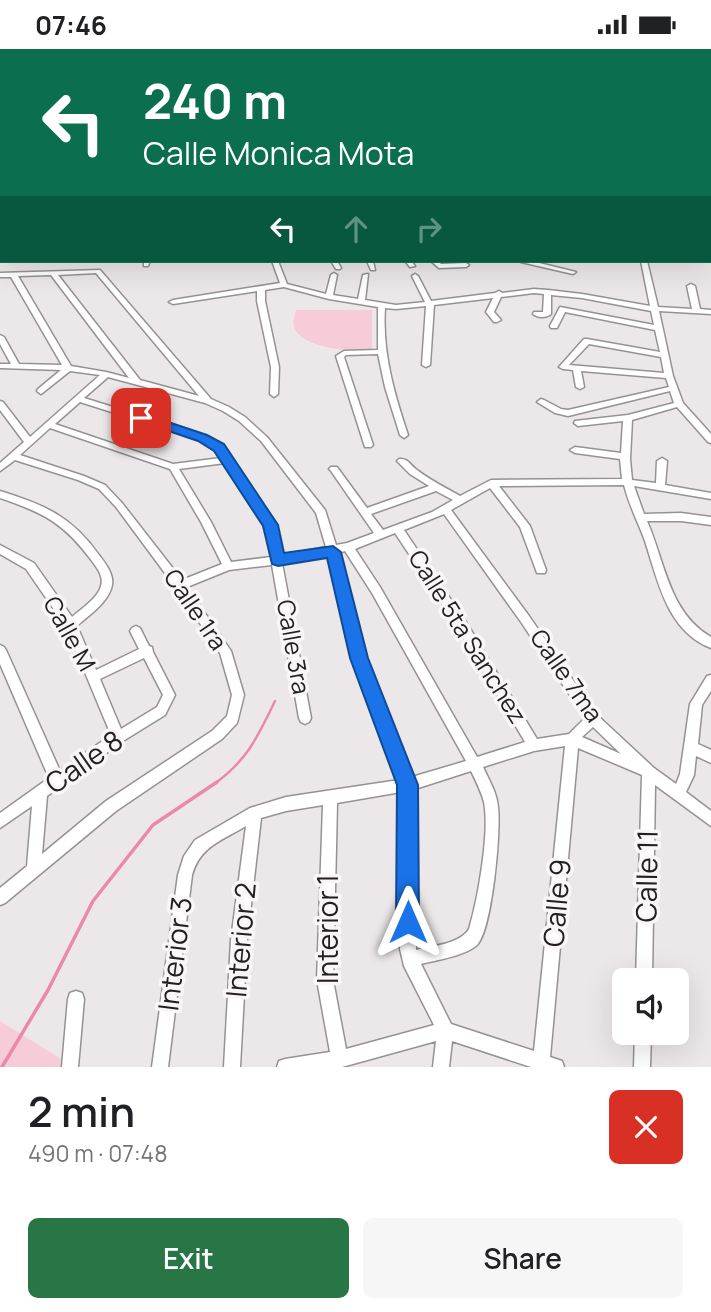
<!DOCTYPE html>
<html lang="en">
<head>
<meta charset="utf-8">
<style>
  body { margin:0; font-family:Manrope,sans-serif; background:#f6f6f6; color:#202124; height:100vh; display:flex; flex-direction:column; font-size:26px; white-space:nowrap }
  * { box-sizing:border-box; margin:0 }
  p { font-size:23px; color:#757577 }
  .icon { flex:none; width:38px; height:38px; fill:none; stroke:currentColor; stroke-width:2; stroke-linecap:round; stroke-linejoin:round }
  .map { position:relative; height:1018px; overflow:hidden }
  .sheet { display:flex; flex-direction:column; background:#fff; flex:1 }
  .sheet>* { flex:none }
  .top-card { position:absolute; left:0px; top:0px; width:712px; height:214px; box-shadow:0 7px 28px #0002; background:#0b6e4f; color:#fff; overflow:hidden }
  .controls { position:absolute; left:612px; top:919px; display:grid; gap:14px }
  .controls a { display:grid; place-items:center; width:77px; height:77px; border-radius:10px; background:#fff; box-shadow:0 7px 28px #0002; font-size:35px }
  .pin { position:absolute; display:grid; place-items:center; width:60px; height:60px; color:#fff; margin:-30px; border-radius:14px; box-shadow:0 4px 10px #0006 }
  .me { position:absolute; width:77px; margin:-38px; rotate:0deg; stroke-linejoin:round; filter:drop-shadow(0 0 5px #0008) }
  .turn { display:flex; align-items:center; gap:24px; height:147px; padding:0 28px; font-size:32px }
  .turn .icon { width:91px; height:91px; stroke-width:2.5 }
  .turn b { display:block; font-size:49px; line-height:60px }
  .lanes { display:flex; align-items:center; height:66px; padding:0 28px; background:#0003; justify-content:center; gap:35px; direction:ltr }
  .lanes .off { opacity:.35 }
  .round { display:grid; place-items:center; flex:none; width:74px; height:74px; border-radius:10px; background:#f6f6f6 }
  .headline { display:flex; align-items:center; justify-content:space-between; height:119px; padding:0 28px }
  h1 { font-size:42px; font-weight:600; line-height:52px }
  .button { display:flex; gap:14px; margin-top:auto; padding:14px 28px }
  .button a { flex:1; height:80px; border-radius:10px; background:#287646; color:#fff; font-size:28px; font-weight:600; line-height:80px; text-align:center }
  .button a+a { background:#f6f6f6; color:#202124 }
  .status { display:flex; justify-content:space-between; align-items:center; height:49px; padding:0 35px; background:#fff; direction:ltr }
  .status svg { height:19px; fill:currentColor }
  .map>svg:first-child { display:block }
  .green { fill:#f5ccd8 }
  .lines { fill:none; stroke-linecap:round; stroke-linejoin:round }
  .stream-far1 { stroke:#ec89aa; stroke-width:2.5 }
  .stream { stroke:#ec89aa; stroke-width:3.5 }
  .street-casing { stroke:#969293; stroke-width:3 }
  .primary-casing { stroke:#c6c5c5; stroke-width:2 }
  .street { fill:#fff; fill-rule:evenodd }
  .primary { fill:#82d9a7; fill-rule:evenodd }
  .route { fill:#1a73e8; stroke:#114b97; stroke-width:2 }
  .labels { text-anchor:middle; stroke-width:7; stroke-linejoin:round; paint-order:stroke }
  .street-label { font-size:24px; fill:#222021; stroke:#faf5f6 }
  .near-street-label { font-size:28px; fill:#222021; stroke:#faf5f6 }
</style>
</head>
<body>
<div class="status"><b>07:46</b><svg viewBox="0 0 49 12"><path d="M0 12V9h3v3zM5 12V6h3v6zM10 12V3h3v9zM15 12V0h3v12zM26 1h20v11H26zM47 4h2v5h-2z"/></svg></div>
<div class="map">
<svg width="711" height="1018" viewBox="0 0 711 1018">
  <rect width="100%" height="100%" fill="#ece8e9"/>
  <g class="green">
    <path d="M296 261H372V303C352 302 301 300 294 278 292 272 295 267 296 261Z"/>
    <polygon points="0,972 74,1018 0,1018"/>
  </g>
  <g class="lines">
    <path class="stream-far1" d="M214 735C247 712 258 687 275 652"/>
    <polyline class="stream" points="2,1018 48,941 93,852 153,776 217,733"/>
    <defs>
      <g id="street">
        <polygon points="135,0 139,0 141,2 136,2"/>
        <polygon points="176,0 183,2 178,2"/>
        <polygon points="287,0 294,2 289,2"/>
        <polygon points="337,0 341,0 343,2 338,2"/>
        <polygon points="486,0 490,0 492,2 487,2"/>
        <rect x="0" y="7" width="2" height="2"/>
        <rect x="710" y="8" width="1" height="3"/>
        <rect x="710" y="27" width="1" height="2"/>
        <rect x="0" y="28" width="2" height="2"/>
        <rect x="710" y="39" width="1" height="2"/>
        <rect x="0" y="40" width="2" height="3"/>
        <rect x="0" y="49" width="2" height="2"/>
        <rect x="710" y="54" width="1" height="2"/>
        <rect x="710" y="66" width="1" height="2"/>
        <rect x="710" y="77" width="1" height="4"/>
        <rect x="0" y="103" width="2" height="4"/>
        <rect x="710" y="125" width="1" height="4"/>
        <rect x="0" y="141" width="2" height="4"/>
        <polygon points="2,168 2,174 0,175 0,169"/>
        <rect x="0" y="190" width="2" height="4"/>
        <rect x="710" y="190" width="1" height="4"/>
        <rect x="0" y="204" width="2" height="4"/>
        <rect x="710" y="204" width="1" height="4"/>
        <polygon points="144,212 150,212 148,217 144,217"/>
        <path d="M272 212H278L287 235 326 245 331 226 334 224 337 226 333 246 358 250 363 226 368 225 365 251 396 256 425 253 412 227 415 225 418 227 431 252 495 244 499 242 502 244 534 240 548 241 582 245 650 257 641 212H647L658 258 692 260 687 237 691 235 695 237 700 260 711 261V265L659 262 673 327 683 354 711 385V394L708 393 677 358 632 371 630 410 632 431 656 434 657 412 662 409 667 412 665 436 711 444V450L634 437 644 465 681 464 711 468V476L681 472H647C665 513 669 564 711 588V599C667 582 658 532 645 492 638 473 629 456 624 436L499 437 530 477 546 521 545 524H537L536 521 520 478 490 439 451 461 529 567 597 666 654 719 676 735 680 725 690 655 707 627 711 626V642L702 656 698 695 711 701V714L696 707 694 726 686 743 711 762V777L655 736 652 931H636L642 726 578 699 550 1008 562 1012 564 1018H531L452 992 449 1018H433L436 992 342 1018H277L279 1012 285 1010 330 1003 317 931 323 756 286 762 261 769 247 891 240 1018H224L231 891 246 777C223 791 200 797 192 826L168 1018H152L178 826 184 807 195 791 250 759 286 748 399 731 353 609 328 505 282 514 311 669 309 673 305 675 301 673 299 669 272 516 229 521 187 538 231 602 244 646 237 674 222 690 116 762 5 854 0 856V839L27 817 32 757 0 779V764L49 729 0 615V596L4 598 6 601 60 722 111 686 66 578 26 520 0 505V496L34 514 72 568C81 560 98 549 101 537 104 527 97 519 92 512 64 474 44 464 0 449V442C45 456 71 467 99 506 105 514 114 525 112 536 109 553 89 566 77 577L96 621 139 600 130 582 132 579 136 577 140 579 149 597 152 598 153 603 175 646 165 666 123 692 47 747 42 805 106 752 212 682 227 667 232 646 220 604 176 539 116 458 99 440 78 431 15 411 0 422V414L24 393 0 361V352L3 353 30 388 100 326 70 322 41 345 37 342 38 340 61 321 0 319V315H11L0 295V286L4 288 19 315 62 316 11 228H0V224L100 221 211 350 229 358 245 368 267 388 325 461 336 496 347 494 374 484 331 422 329 420 331 418H337L367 459 429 437 410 425 397 412 399 410C408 409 410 416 417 421 430 431 446 439 460 447L491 431 622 430 620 410 575 404 570 401 575 398 621 404 623 372 578 377 574 374 575 372 628 366 674 354 670 342 568 367 555 364 537 353 541 350 544 351 561 360 568 361 669 338 666 329 581 322 584 338 580 340 576 338 573 321 563 320 559 318 584 290H587L660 303 655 281 565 263 557 279H551L550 277 560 258 654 276 651 262 582 249 551 246V265C547 269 537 269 533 265L534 263H543L544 245 534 244 501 248 494 263 501 271 497 273H494L486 263 493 249 434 256 430 316 426 318 422 316 426 257 396 260 385 259C382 303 394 344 408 386L404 389 400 386 385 338 378 305 346 306 344 308 373 396 371 398H365L336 307 344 302 378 301V258L329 250 284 238 265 241V252L279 318 278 345 274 348 270 345 271 318 257 252V242L173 255 169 253 173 251 280 234ZM96 224 199 347 140 331 58 226ZM51 226 129 329 106 323 71 317 18 227ZM589 295 661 308 664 324 569 316ZM108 328 205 354 223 362 239 372 261 392 316 464 326 498 281 507 274 473 222 396 206 387 84 349ZM80 353 200 391 216 400 221 409 173 415 55 375ZM50 379 170 420 201 473 222 515 182 531 122 454 105 436 84 427 20 406ZM225 414 265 476 271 508 231 513 211 473 179 420ZM436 442 453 451 432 463 383 481 371 465ZM444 465 521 573 585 669 569 685 537 690 466 573 404 481ZM395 484 458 579 525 693 477 708 380 538 355 500ZM345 502 372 544 466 712 412 728 365 609 338 504ZM144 609 163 646 157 658 121 680 100 630ZM593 678 621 705 582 688ZM565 697 534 1002 451 975 421 915C436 911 465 907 477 896 492 881 501 782 498 758 497 744 489 731 483 718L534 702ZM471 722C476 732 481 742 484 753 490 783 478 850 469 880 460 895 432 897 416 901L415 740ZM401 743 400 900 404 917 434 976 346 1000 333 931 337 754Z"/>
        <polygon points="331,212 337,212 341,219 340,220 336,220"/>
        <polygon points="367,212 373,212 375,221 371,221"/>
        <polygon points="405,212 411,212 415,217 410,218"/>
        <polygon points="431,212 438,212 441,215 466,214 469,216 466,218 439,219"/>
        <polygon points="520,212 531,212 576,223 573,225 521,213"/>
        <polygon points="76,942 82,944 84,950 78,1018 62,1018 68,950 70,944"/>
        <polygon points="635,984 651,984 650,1018 634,1018"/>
      </g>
      <g id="primary">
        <polygon points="519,0 517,2 493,2 496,0"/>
        <rect x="0" y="54" width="2" height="4"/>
      </g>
    </defs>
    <use href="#street" class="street-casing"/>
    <use href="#primary" class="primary-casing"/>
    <use href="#street" class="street"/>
    <use href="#primary" class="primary"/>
  </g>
  <polygon class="route" points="141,364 207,386 224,395 278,476 284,504 333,497 341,503 368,609 418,736 419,873 416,881 408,885 400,881 396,873 397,736 350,609 327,509 278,517 272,515 263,477 214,402 198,392 136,371 134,369"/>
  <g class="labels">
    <g class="street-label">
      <text transform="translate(195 561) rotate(56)" y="8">Calle 1ra</text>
      <text transform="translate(69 585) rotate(61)" y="8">Calle M</text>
      <text transform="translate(467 588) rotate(58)" y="8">Calle 5ta Sanchez</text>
      <text transform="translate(293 598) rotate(80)" y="8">Calle 3ra</text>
      <text transform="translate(566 627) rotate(55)" y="8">Calle 7ma</text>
    </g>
    <g class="near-street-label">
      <text transform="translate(84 713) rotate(-35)" y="10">Calle 8</text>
      <text transform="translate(647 827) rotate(-89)" y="10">Calle 11</text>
      <text transform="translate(557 854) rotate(-85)" y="10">Calle 9</text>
      <text transform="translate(328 880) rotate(-90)" y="10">Interior 1</text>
      <text transform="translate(241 891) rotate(-85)" y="10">Interior 2</text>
      <text transform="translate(175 905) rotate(-83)" y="10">Interior 3</text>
    </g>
  </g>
</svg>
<div class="controls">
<a><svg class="icon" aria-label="sound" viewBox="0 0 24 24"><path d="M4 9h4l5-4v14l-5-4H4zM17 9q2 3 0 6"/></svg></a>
</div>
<div class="pin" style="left:141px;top:369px;background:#d93025"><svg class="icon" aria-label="arrive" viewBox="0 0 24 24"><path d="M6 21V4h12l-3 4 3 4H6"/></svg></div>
<svg class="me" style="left:408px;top:873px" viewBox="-20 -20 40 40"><path d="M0-17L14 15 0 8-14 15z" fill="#1a73e8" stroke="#fff" stroke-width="4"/></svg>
<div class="top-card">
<div class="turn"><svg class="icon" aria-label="left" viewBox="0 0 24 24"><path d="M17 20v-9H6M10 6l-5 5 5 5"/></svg><div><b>240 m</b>Calle Monica Mota</div></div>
<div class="lanes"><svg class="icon" aria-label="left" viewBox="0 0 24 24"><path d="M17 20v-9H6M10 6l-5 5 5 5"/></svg><svg class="icon off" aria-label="ahead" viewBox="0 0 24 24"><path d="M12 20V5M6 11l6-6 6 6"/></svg><svg class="icon off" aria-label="right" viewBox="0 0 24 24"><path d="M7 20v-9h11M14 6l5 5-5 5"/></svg></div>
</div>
</div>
<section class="sheet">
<div class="headline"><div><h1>2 min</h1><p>490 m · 07:48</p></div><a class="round" style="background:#d93025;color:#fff"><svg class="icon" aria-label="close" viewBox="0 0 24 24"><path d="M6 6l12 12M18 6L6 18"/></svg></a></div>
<div class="button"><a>Exit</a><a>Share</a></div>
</section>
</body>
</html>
